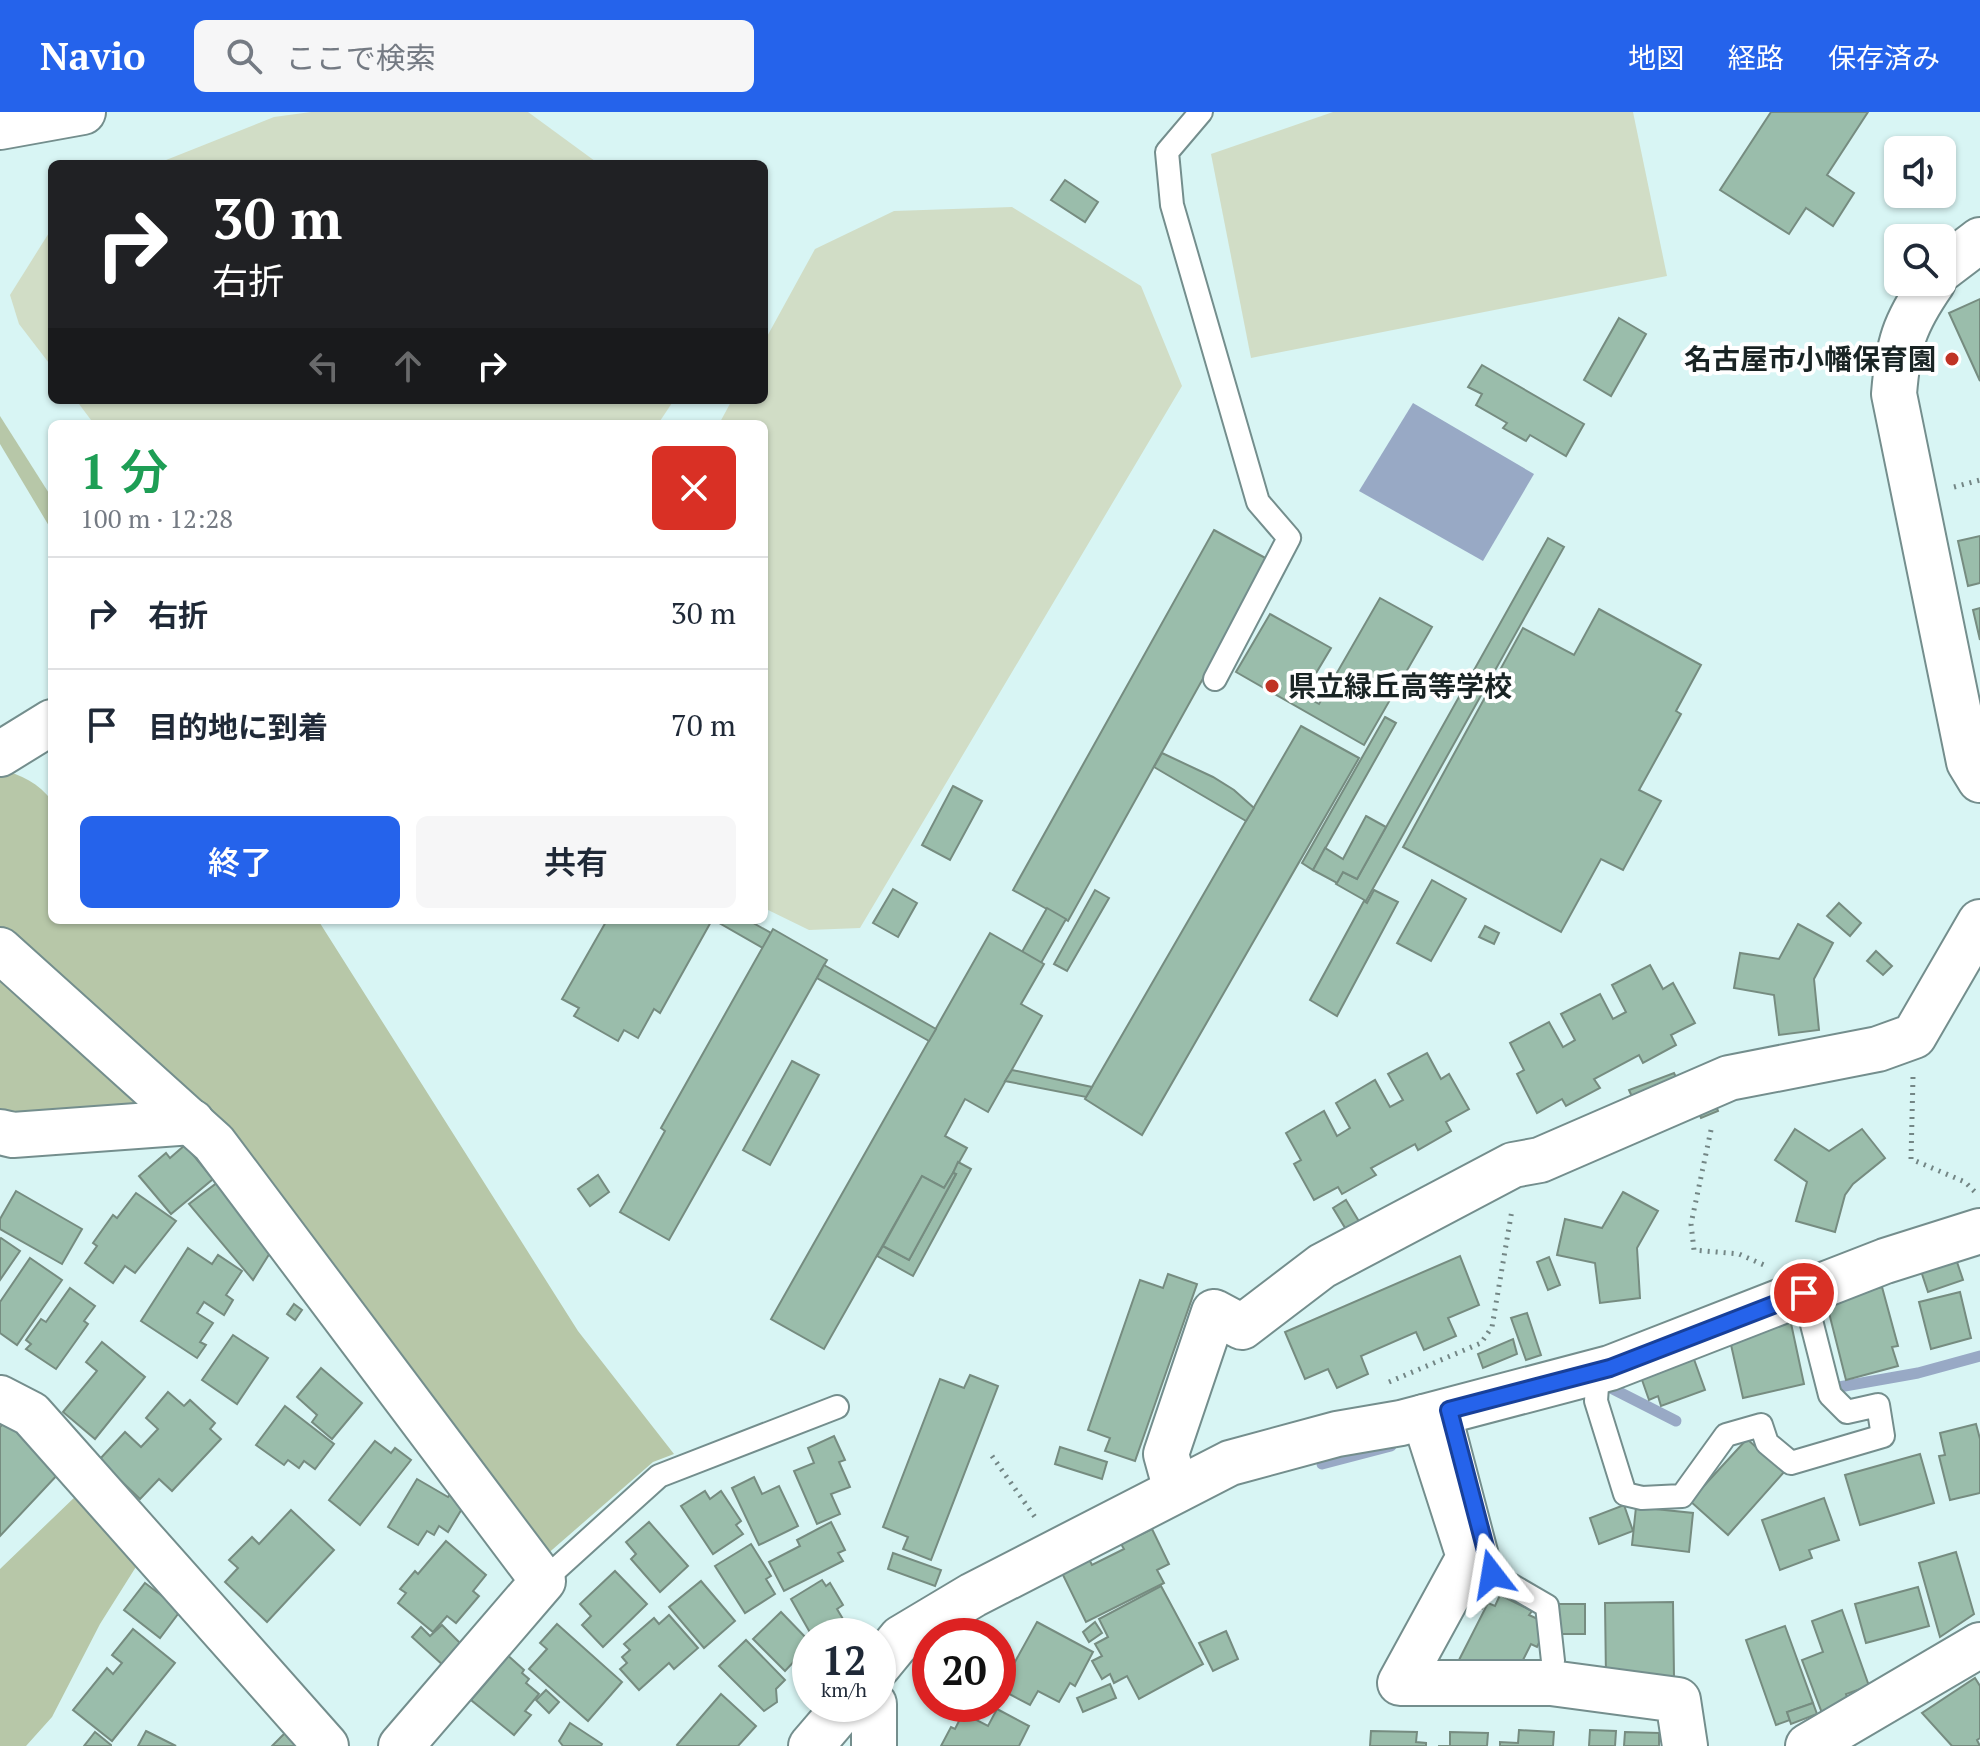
<!DOCTYPE html>
<html lang="ja">
<head>
<meta charset="utf-8">
<style>
  body { margin:0; font-family:"PT Serif","Noto Sans JP",serif; background:#f6f6f7; color:#1f2937; height:100vh; display:flex; flex-direction:column; font-size:30px; white-space:nowrap }
  * { box-sizing:border-box; margin:0 }
  p { font-size:26px; color:#747a83 }
  .icon { flex:none; width:44px; height:44px; fill:none; stroke:currentColor; stroke-width:2; stroke-linecap:round; stroke-linejoin:round }
  .map { position:relative; flex:1; overflow:hidden }
  .sheet { position:absolute; left:48px; top:308px; width:720px; height:504px; display:flex; flex-direction:column; background:#fff; border-radius:12px; box-shadow:0 2px 6px #0004 }
  .sheet>* { flex:none }
  .top-card { position:absolute; left:48px; top:48px; width:720px; height:244px; border-radius:12px; box-shadow:0 2px 6px #0004; background:#202124; color:#fff; overflow:hidden }
  .buttons { position:absolute; left:1884px; top:24px; display:grid; gap:16px }
  .buttons a { display:grid; place-items:center; width:72px; height:72px; border-radius:12px; background:#fff; box-shadow:0 2px 6px #0004; font-size:40px }
  .speed { position:absolute; left:792px; top:1506px; display:flex; gap:16px; font-size:40px; font-weight:700; text-align:center }
  .speed>* { display:grid; place-content:center; width:104px; height:104px; border-radius:50%; background:#fff; box-shadow:0 2px 6px #0004; line-height:1 }
  .speed small { font-size:20px; font-weight:400 }
  .speed .limit { border:12px solid #d22; background:#fff; color:#111 }
  .pin { position:absolute; display:grid; place-items:center; width:68px; height:68px; color:#fff; margin:-34px; border:4px solid #fff; border-radius:50%; box-shadow:0 2px 8px #0007 }
  .me { position:absolute; width:88px; margin:-44px; rotate:346deg; stroke-linejoin:round; filter:drop-shadow(0 0 6px #0008) }
  .turn { display:flex; align-items:center; gap:28px; height:168px; padding:0 32px; font-size:36px }
  .turn .icon { width:104px; height:104px; stroke-width:2.5 }
  .turn b { display:block; font-size:56px; line-height:68px }
  .lanes { display:flex; align-items:center; height:76px; padding:0 32px; background:#0003; justify-content:center; gap:40px; direction:ltr }
  .lanes .off { opacity:.35 }
  .round { display:grid; place-items:center; flex:none; width:84px; height:84px; border-radius:12px; background:#f6f6f7 }
  .summary { display:flex; align-items:center; justify-content:space-between; height:136px; padding:0 32px }
  h1 { font-size:48px; font-weight:600; line-height:60px; color:#1e9e55 }
  .cta { display:flex; gap:16px; margin-top:auto; padding:16px 32px }
  .cta a { flex:1; height:92px; border-radius:12px; background:#2563eb; color:#fff; font-size:32px; font-weight:600; line-height:92px; text-align:center }
  .cta a+a { background:#f6f6f7; color:#1f2937 }
  ul { padding:0; list-style:none }
  li { display:flex; align-items:center; gap:24px; height:112px; padding:0 32px; border-top:2px solid #e0e1e3 }
  li div { flex:1 }
  li b { display:block; font-size:30px }
  li em { font-style:normal }
  header { display:flex; align-items:center; gap:48px; box-sizing:border-box; height:112px; padding:0 40px; background:#2563eb; color:#fff }
  header strong { font-size:38px }
  nav { display:flex; gap:44px; margin-inline-start:auto; font-size:28px }
  .search { width:560px; height:72px; background:#f6f6f7; display:flex; align-items:center; gap:20px; box-sizing:border-box; padding:0 28px; border-radius:12px; color:#747a83; font-size:30px }
  .map>svg:first-child { display:block }
  .green { fill:#d1ddc6 }
  .forest { fill:#b7c7a8 }
  .water { fill:#98a9c5 }
  .lines { fill:none; stroke-linecap:round; stroke-linejoin:round }
  .stream { stroke:#98a9c5; stroke-width:11 }
  .building { fill:#9abdab; stroke:#768c80; stroke-width:2 }
  .service-casing { stroke:#748e8d; stroke-width:26 }
  .minor-casing { stroke:#748e8d; stroke-width:48 }
  .path { stroke:#738685; stroke-width:5; stroke-dasharray:2 6; stroke-linecap:butt }
  .service { stroke:#fff; stroke-width:22 }
  .minor { stroke:#fff; stroke-width:44 }
  .route-casing { stroke:#184099; stroke-width:20 }
  .route { stroke:#2563eb; stroke-width:14 }
  .poi-dot { fill:#c03324; stroke:#fff; stroke-width:3 }
  .labels { text-anchor:middle; stroke-width:8; stroke-linejoin:round; paint-order:stroke }
  .poi-label { font-size:28px; font-weight:bold; fill:#192424; stroke:#fff; text-anchor:end }
</style>
</head>
<body>
<header>
<strong>Navio</strong>
<div class="search"><svg class="icon" aria-label="search" viewBox="0 0 24 24"><circle cx="10" cy="10" r="6"/><path d="M15 15l6 6"/></svg>ここで検索</div>
<nav><a>地図</a><a>経路</a><a>保存済み</a></nav>
</header>
<div class="map">
<svg width="1980" height="1634" viewBox="0 0 1980 1634">
  <rect width="100%" height="100%" fill="#d8f5f4"/>
  <g class="green">
    <polygon points="311,0 528,0 599,52 156,52 274,5"/>
    <polygon points="1333,0 1633,0 1667,164 1251,246 1211,42"/>
    <polygon points="1012,95 1141,174 1182,274 860,816 809,818 764,796 764,312 719,312 732,288 764,288 764,230 815,137 894,99"/>
    <polygon points="52,116 52,255 19,212 10,183"/>
    <polygon points="76,288 674,288 658,312 94,312"/>
  </g>
  <g class="forest">
    <polygon points="0,304 52,386 52,419 0,332"/>
    <path d="M0 657C21 663 39 671 52 689V808H318L578 1219 674 1342 653 1350 545 1444 229 1022 0 814Z"/>
    <polygon points="0,858 148,988 139,1000 0,1003"/>
    <polygon points="78,1382 139,1450 100,1512 52,1605 26,1634 0,1634 0,1457"/>
  </g>
  <polygon class="water" points="1413,291 1534,362 1483,449 1359,379"/>
  <g class="lines">
    <g class="stream">
      <polyline points="1839,1275 1918,1261 1980,1244"/>
      <polyline points="1611,1276 1676,1309"/>
      <polyline points="1322,1352 1391,1334"/>
    </g>
  </g>
  <g class="building">
    <polygon points="1771,0 1868,0 1827,63 1854,81 1833,114 1806,96 1789,122 1720,78"/>
    <polygon points="1065,68 1098,90 1085,110 1051,88"/>
    <polygon points="1980,187 1980,269 1949,201"/>
    <polygon points="1619,206 1646,222 1611,284 1584,268"/>
    <polygon points="1482,253 1584,312 1566,344 1530,323 1526,329 1503,316 1507,311 1476,293 1482,282 1468,275"/>
    <polygon points="1214,418 1269,448 1068,809 1013,778"/>
    <polygon points="1980,424 1980,471 1968,474 1958,429"/>
    <polygon points="1548,426 1564,435 1366,789 1336,772 1343,760 1357,767"/>
    <polygon points="1380,486 1432,515 1364,633 1236,560 1270,502 1331,536 1303,583 1319,592"/>
    <polygon points="1980,496 1980,528 1973,498"/>
    <polygon points="1599,497 1701,553 1676,599 1681,602 1639,678 1661,689 1623,758 1601,747 1561,820 1403,735 1523,516 1574,543"/>
    <polygon points="1385,605 1396,611 1313,758 1302,751"/>
    <polygon points="1301,614 1359,646 1142,1023 1085,987"/>
    <polygon points="1162,641 1213,665 1234,678 1254,696 1246,709 1154,655"/>
    <polygon points="953,674 982,689 950,748 922,733"/>
    <polygon points="1366,704 1386,715 1357,767 1343,760 1337,771 1313,758 1325,736 1343,747"/>
    <polygon points="1432,768 1466,787 1431,849 1397,831"/>
    <polygon points="893,777 917,791 898,825 873,811"/>
    <polygon points="1095,778 1109,786 1067,859 1054,852"/>
    <polygon points="1374,778 1398,790 1337,904 1310,888 1364,789 1367,791"/>
    <polygon points="1839,791 1861,811 1850,824 1827,804"/>
    <polygon points="1047,796 1066,807 1041,851 1022,840"/>
    <polygon points="607,808 712,808 660,901 654,897 638,926 624,918 618,929 574,904 579,896 562,887"/>
    <polygon points="714,808 748,808 771,821 763,836"/>
    <polygon points="1798,812 1833,831 1814,867 1819,918 1779,923 1774,883 1734,876 1740,841 1779,847"/>
    <polygon points="1485,814 1499,821 1494,832 1479,825"/>
    <polygon points="773,817 827,848 669,1128 620,1100 665,1019 661,1016"/>
    <polygon points="990,821 1044,852 1021,892 1042,904 988,1000 965,987 945,1024 967,1036 953,1061 944,1076 922,1064 824,1237 771,1207"/>
    <polygon points="1876,839 1892,854 1883,863 1867,849"/>
    <polygon points="824,853 936,917 929,929 817,866"/>
    <polygon points="1650,853 1663,877 1673,871 1695,911 1671,923 1676,933 1643,951 1639,943 1594,967 1600,976 1566,994 1562,987 1537,1001 1517,962 1524,958 1510,931 1549,910 1563,935 1575,928 1561,902 1600,882 1613,907 1626,900 1612,873"/>
    <polygon points="1427,941 1441,967 1449,962 1469,997 1446,1010 1451,1019 1418,1038 1415,1032 1371,1056 1376,1063 1342,1082 1338,1075 1314,1088 1294,1052 1301,1048 1286,1021 1324,999 1337,1024 1350,1016 1336,991 1375,968 1390,995 1403,988 1388,962"/>
    <polygon points="792,949 819,963 770,1053 743,1038"/>
    <polygon points="1012,958 1092,975 1086,985 1005,969"/>
    <polygon points="1674,961 1678,970 1633,987 1629,978"/>
    <polygon points="1713,986 1718,999 1701,1006 1696,994"/>
    <polygon points="1795,1017 1829,1039 1862,1017 1885,1046 1853,1072 1845,1083 1835,1120 1796,1109 1807,1070 1775,1048"/>
    <polygon points="185,1033 213,1067 171,1102 139,1064 166,1041 170,1046"/>
    <polygon points="958,1050 971,1057 913,1164 877,1144 883,1134 909,1148 956,1062 953,1061"/>
    <polygon points="953,1061 956,1062 909,1148 883,1134 922,1064 944,1076"/>
    <polygon points="598,1063 609,1080 590,1094 578,1077"/>
    <polygon points="222,1067 273,1136 253,1168 189,1092"/>
    <polygon points="16,1079 82,1117 62,1152 0,1117 0,1107"/>
    <polygon points="1623,1080 1658,1099 1637,1136 1640,1186 1600,1191 1595,1151 1557,1143 1565,1107 1602,1116"/>
    <polygon points="136,1081 176,1109 135,1161 125,1154 113,1171 85,1151 97,1134 93,1131 113,1103 117,1106"/>
    <polygon points="1346,1088 1363,1116 1350,1124 1333,1096"/>
    <polygon points="1,1126 20,1139 0,1168 0,1127"/>
    <polygon points="188,1136 212,1152 218,1143 242,1159 226,1183 233,1188 224,1203 204,1190 197,1201 213,1211 200,1230 206,1233 197,1246 141,1209"/>
    <polygon points="1460,1144 1479,1193 1448,1206 1456,1224 1424,1238 1416,1220 1361,1244 1368,1262 1337,1276 1328,1257 1305,1267 1285,1220"/>
    <polygon points="1955,1144 1963,1168 1928,1180 1920,1156"/>
    <polygon points="1549,1145 1560,1173 1548,1178 1537,1150"/>
    <polygon points="30,1146 62,1168 17,1233 0,1221 0,1190"/>
    <polygon points="1168,1162 1197,1172 1135,1349 1105,1339 1110,1326 1088,1318 1140,1168 1163,1176"/>
    <polygon points="1882,1175 1898,1234 1892,1235 1898,1254 1846,1268 1826,1189"/>
    <polygon points="70,1176 95,1194 84,1209 88,1212 56,1257 26,1237 31,1232 26,1228 41,1207 46,1210"/>
    <polygon points="1960,1180 1971,1226 1931,1237 1919,1190"/>
    <polygon points="294,1192 302,1198 295,1208 287,1202"/>
    <polygon points="1527,1201 1541,1243 1526,1248 1511,1206"/>
    <polygon points="1789,1202 1804,1272 1743,1286 1727,1215"/>
    <polygon points="233,1223 268,1246 237,1292 202,1268"/>
    <polygon points="1513,1227 1517,1242 1483,1256 1478,1242"/>
    <polygon points="102,1230 145,1265 95,1327 63,1300 97,1259 86,1250"/>
    <polygon points="1691,1239 1705,1278 1661,1294 1658,1284 1649,1288 1641,1265"/>
    <polygon points="321,1256 362,1291 332,1327 312,1310 317,1303 297,1285"/>
    <polygon points="970,1263 998,1274 931,1448 903,1437 908,1425 883,1415 940,1267 964,1276"/>
    <polygon points="168,1280 184,1294 190,1288 215,1311 210,1317 221,1327 172,1379 159,1367 140,1387 99,1348 125,1320 141,1335 158,1317 146,1306"/>
    <polygon points="285,1294 334,1332 315,1357 304,1349 299,1356 288,1348 284,1353 256,1333"/>
    <polygon points="5,1309 60,1360 0,1424 0,1315"/>
    <polygon points="1976,1312 1980,1327 1980,1381 1950,1388 1939,1344 1945,1343 1940,1321"/>
    <polygon points="834,1324 845,1348 839,1350 850,1375 831,1382 840,1402 817,1412 794,1359 814,1351 808,1336"/>
    <polygon points="1747,1327 1784,1360 1728,1423 1690,1389"/>
    <polygon points="375,1329 391,1341 395,1336 411,1348 360,1413 329,1388"/>
    <polygon points="1060,1335 1107,1350 1102,1367 1055,1352"/>
    <polygon points="1920,1342 1934,1391 1860,1413 1845,1363"/>
    <polygon points="754,1365 762,1382 779,1374 798,1414 759,1433 732,1376"/>
    <polygon points="417,1367 448,1385 451,1381 466,1390 448,1420 439,1414 434,1423 427,1419 418,1433 388,1415"/>
    <polygon points="705,1379 710,1387 721,1379 741,1409 736,1413 743,1422 713,1442 681,1394"/>
    <polygon points="1824,1386 1839,1428 1809,1438 1812,1446 1780,1458 1762,1408"/>
    <polygon points="1624,1393 1633,1419 1599,1432 1590,1406"/>
    <polygon points="1636,1395 1693,1401 1689,1440 1632,1433"/>
    <polygon points="291,1398 334,1438 267,1510 225,1470 238,1456 229,1448 252,1425 259,1432"/>
    <polygon points="649,1410 688,1454 660,1480 631,1447 636,1442 626,1430"/>
    <polygon points="831,1410 845,1438 838,1441 843,1449 784,1479 769,1450 800,1434 797,1428"/>
    <polygon points="1152,1417 1169,1452 1157,1458 1164,1471 1086,1510 1062,1461 1089,1447 1092,1453 1124,1437 1121,1432"/>
    <polygon points="446,1429 486,1463 473,1479 479,1484 456,1511 447,1504 433,1520 398,1491 406,1481 400,1477 415,1459 418,1462"/>
    <polygon points="751,1432 771,1464 766,1467 775,1482 745,1501 715,1454"/>
    <polygon points="1956,1440 1974,1502 1940,1525 1919,1451"/>
    <polygon points="893,1441 941,1458 935,1474 888,1457"/>
    <polygon points="615,1459 647,1492 603,1535 582,1513 591,1504 580,1492"/>
    <polygon points="1470,1465 1493,1477 1482,1497 1459,1484"/>
    <polygon points="822,1468 826,1474 830,1471 843,1493 837,1497 846,1512 836,1517 840,1524 812,1524 791,1487"/>
    <polygon points="701,1469 735,1509 704,1536 669,1495"/>
    <polygon points="145,1471 181,1498 160,1526 124,1498"/>
    <polygon points="1161,1474 1203,1552 1139,1587 1127,1564 1114,1571 1110,1562 1102,1567 1092,1549 1102,1544 1095,1532 1108,1525 1099,1507"/>
    <polygon points="1918,1475 1929,1514 1866,1531 1855,1492"/>
    <polygon points="1500,1483 1532,1499 1529,1503 1540,1508 1538,1512 1546,1516 1537,1535 1531,1532 1519,1556 1458,1550 1488,1491 1495,1494"/>
    <polygon points="1673,1490 1674,1565 1606,1566 1605,1491"/>
    <polygon points="1558,1492 1585,1492 1585,1522 1559,1522"/>
    <polygon points="1842,1498 1869,1574 1846,1582 1848,1588 1822,1601 1802,1548 1823,1540 1812,1509"/>
    <polygon points="781,1500 810,1530 810,1546 806,1550 800,1543 785,1559 753,1527"/>
    <polygon points="669,1503 698,1536 674,1557 669,1551 639,1578 620,1557 627,1551 622,1545 630,1538 624,1532 654,1506 659,1512"/>
    <polygon points="1037,1510 1093,1540 1075,1574 1070,1571 1059,1590 1038,1579 1030,1593 1000,1577"/>
    <polygon points="1095,1510 1102,1521 1089,1530 1083,1520"/>
    <polygon points="557,1512 622,1570 588,1609 529,1557 547,1537 540,1531"/>
    <polygon points="442,1513 463,1534 444,1554 412,1525 421,1515 430,1524"/>
    <polygon points="1785,1514 1813,1591 1787,1600 1790,1608 1776,1613 1746,1528"/>
    <polygon points="133,1517 175,1551 112,1629 73,1598 107,1556 113,1562 122,1551 112,1543"/>
    <polygon points="1226,1519 1238,1547 1213,1559 1199,1531"/>
    <polygon points="746,1528 785,1568 776,1577 777,1590 764,1599 719,1554"/>
    <polygon points="505,1541 524,1558 522,1561 529,1567 526,1571 539,1582 525,1599 531,1603 514,1623 471,1588 496,1559 492,1556"/>
    <polygon points="1975,1566 1980,1574 1980,1626 1977,1628 1980,1634 1952,1634 1922,1601"/>
    <polygon points="1110,1572 1116,1586 1083,1600 1077,1586"/>
    <polygon points="546,1578 559,1590 549,1601 536,1588"/>
    <polygon points="721,1582 756,1614 738,1634 678,1634 677,1633"/>
    <polygon points="1813,1591 1817,1602 1791,1612 1787,1600"/>
    <polygon points="997,1597 1029,1614 1019,1634 941,1634 951,1615 955,1617 963,1601 988,1614"/>
    <polygon points="570,1611 602,1632 601,1634 563,1634 559,1629"/>
    <polygon points="1519,1618 1554,1620 1553,1634 1500,1634 1500,1630 1518,1631"/>
    <polygon points="1590,1618 1616,1619 1615,1634 1589,1634"/>
    <polygon points="146,1619 176,1634 138,1634"/>
    <polygon points="1371,1619 1417,1620 1416,1630 1426,1631 1426,1634 1370,1634"/>
    <polygon points="95,1620 111,1633 111,1634 84,1634"/>
    <polygon points="1450,1620 1488,1621 1487,1634 1438,1634 1450,1634"/>
    <polygon points="1625,1620 1659,1621 1659,1634 1624,1634"/>
    <polygon points="285,1621 298,1634 272,1634"/>
  </g>
  <g class="lines">
    <defs>
      <g id="service">
        <polyline points="1201,0 1167,40 1172,93 1258,390 1289,426 1215,567"/>
        <polyline points="1598,1260 1596,1289 1625,1382 1642,1386 1682,1384 1726,1323 1761,1313 1767,1331 1791,1351 1883,1324 1878,1293 1847,1300 1830,1283 1804,1181"/>
        <polyline points="1449,1298 1492,1462 1547,1494 1553,1549"/>
        <polyline points="543,1469 659,1364 837,1295"/>
      </g>
      <g id="minor">
        <polyline points="0,15 83,0"/>
        <polyline points="1942,157 1980,128"/>
        <path d="M1933 170C1904 212 1898 232 1894 282L1969 650 1980 668"/>
        <polyline points="0,642 52,610"/>
        <polyline points="0,838 214,1031 543,1469 401,1634"/>
        <polyline points="0,1020 13,1023 192,1010"/>
        <polyline points="0,1286 31,1302 326,1634"/>
        <polyline points="1424,1305 1469,1445 1400,1571 1551,1571 1678,1588 1685,1634"/>
        <polyline points="1176,1378 1166,1342 1214,1200 1242,1215 1322,1154 1513,1053 1540,1048 1729,966 1878,937 1914,924 1980,810"/>
        <polyline points="878,1554 901,1526 973,1483 1230,1351 1337,1322 1401,1311 1610,1256 1885,1149 1980,1119"/>
        <polyline points="874,1592 874,1634"/>
        <polyline points="811,1634 847,1592"/>
        <polyline points="1808,1634 1980,1533"/>
      </g>
    </defs>
    <use href="#service" class="service-casing"/>
    <use href="#minor" class="minor-casing"/>
    <g class="path">
      <polyline points="1954,375 1980,368"/>
      <polyline points="1913,965 1911,1047 1965,1070 1975,1080"/>
      <polyline points="1711,1018 1691,1112 1694,1138 1739,1142 1764,1153"/>
      <polyline points="1389,1270 1481,1231 1492,1215 1512,1098"/>
      <polyline points="992,1344 1037,1408"/>
    </g>
    <use href="#service" class="service"/>
    <use href="#minor" class="minor"/>
  </g>
  <g class="lines">
    <defs>
      <polyline id="route" points="1492,1462 1449,1298 1610,1256 1804,1181"/>
    </defs>
    <use href="#route" class="route-casing"/>
    <use href="#route" class="route"/>
  </g>
  <g class="poi-dot">
    <circle cx="1952" cy="247" r="8"/>
    <circle cx="1272" cy="574" r="8"/>
  </g>
  <g class="labels">
    <g class="poi-label">
      <text x="1936" y="257">名古屋市小幡保育園</text>
      <text x="1288" y="584" text-anchor="start">県立緑丘高等学校</text>
    </g>
  </g>
</svg>
<div class="buttons">
<a><svg class="icon" aria-label="sound" viewBox="0 0 24 24"><path d="M4 9h4l5-4v14l-5-4H4zM17 9q2 3 0 6"/></svg></a>
<a><svg class="icon" aria-label="search" viewBox="0 0 24 24"><circle cx="10" cy="10" r="6"/><path d="M15 15l6 6"/></svg></a>
</div>
<div class="speed"><div>12<small>km/h</small></div><div class="limit">20</div></div>
<div class="pin" style="left:1804px;top:1181px;background:#d93025"><svg class="icon" aria-label="arrive" viewBox="0 0 24 24"><path d="M6 21V4h12l-3 4 3 4H6"/></svg></div>
<svg class="me" style="left:1492px;top:1462px" viewBox="-20 -20 40 40"><path d="M0-17L14 15 0 8-14 15z" fill="#2563eb" stroke="#fff" stroke-width="4"/></svg>
<div class="top-card">
<div class="turn"><svg class="icon" aria-label="right" viewBox="0 0 24 24"><path d="M7 20v-9h11M14 6l5 5-5 5"/></svg><div><b>30 m</b>右折</div></div>
<div class="lanes"><svg class="icon off" aria-label="left" viewBox="0 0 24 24"><path d="M17 20v-9H6M10 6l-5 5 5 5"/></svg><svg class="icon off" aria-label="ahead" viewBox="0 0 24 24"><path d="M12 20V5M6 11l6-6 6 6"/></svg><svg class="icon" aria-label="right" viewBox="0 0 24 24"><path d="M7 20v-9h11M14 6l5 5-5 5"/></svg></div>
</div>
<section class="sheet">
<div class="summary"><div><h1>1 分</h1><p>100 m · 12:28</p></div><a class="round" style="background:#d93025;color:#fff"><svg class="icon" aria-label="close" viewBox="0 0 24 24"><path d="M6 6l12 12M18 6L6 18"/></svg></a></div>
<ul>
<li><svg class="icon" aria-label="right" viewBox="0 0 24 24"><path d="M7 20v-9h11M14 6l5 5-5 5"/></svg><div><b>右折</b></div><em>30 m</em></li>
<li><svg class="icon" aria-label="arrive" viewBox="0 0 24 24"><path d="M6 21V4h12l-3 4 3 4H6"/></svg><div><b>目的地に到着</b></div><em>70 m</em></li>
</ul>
<div class="cta"><a>終了</a><a>共有</a></div>
</section>
</div>
</body>
</html>
